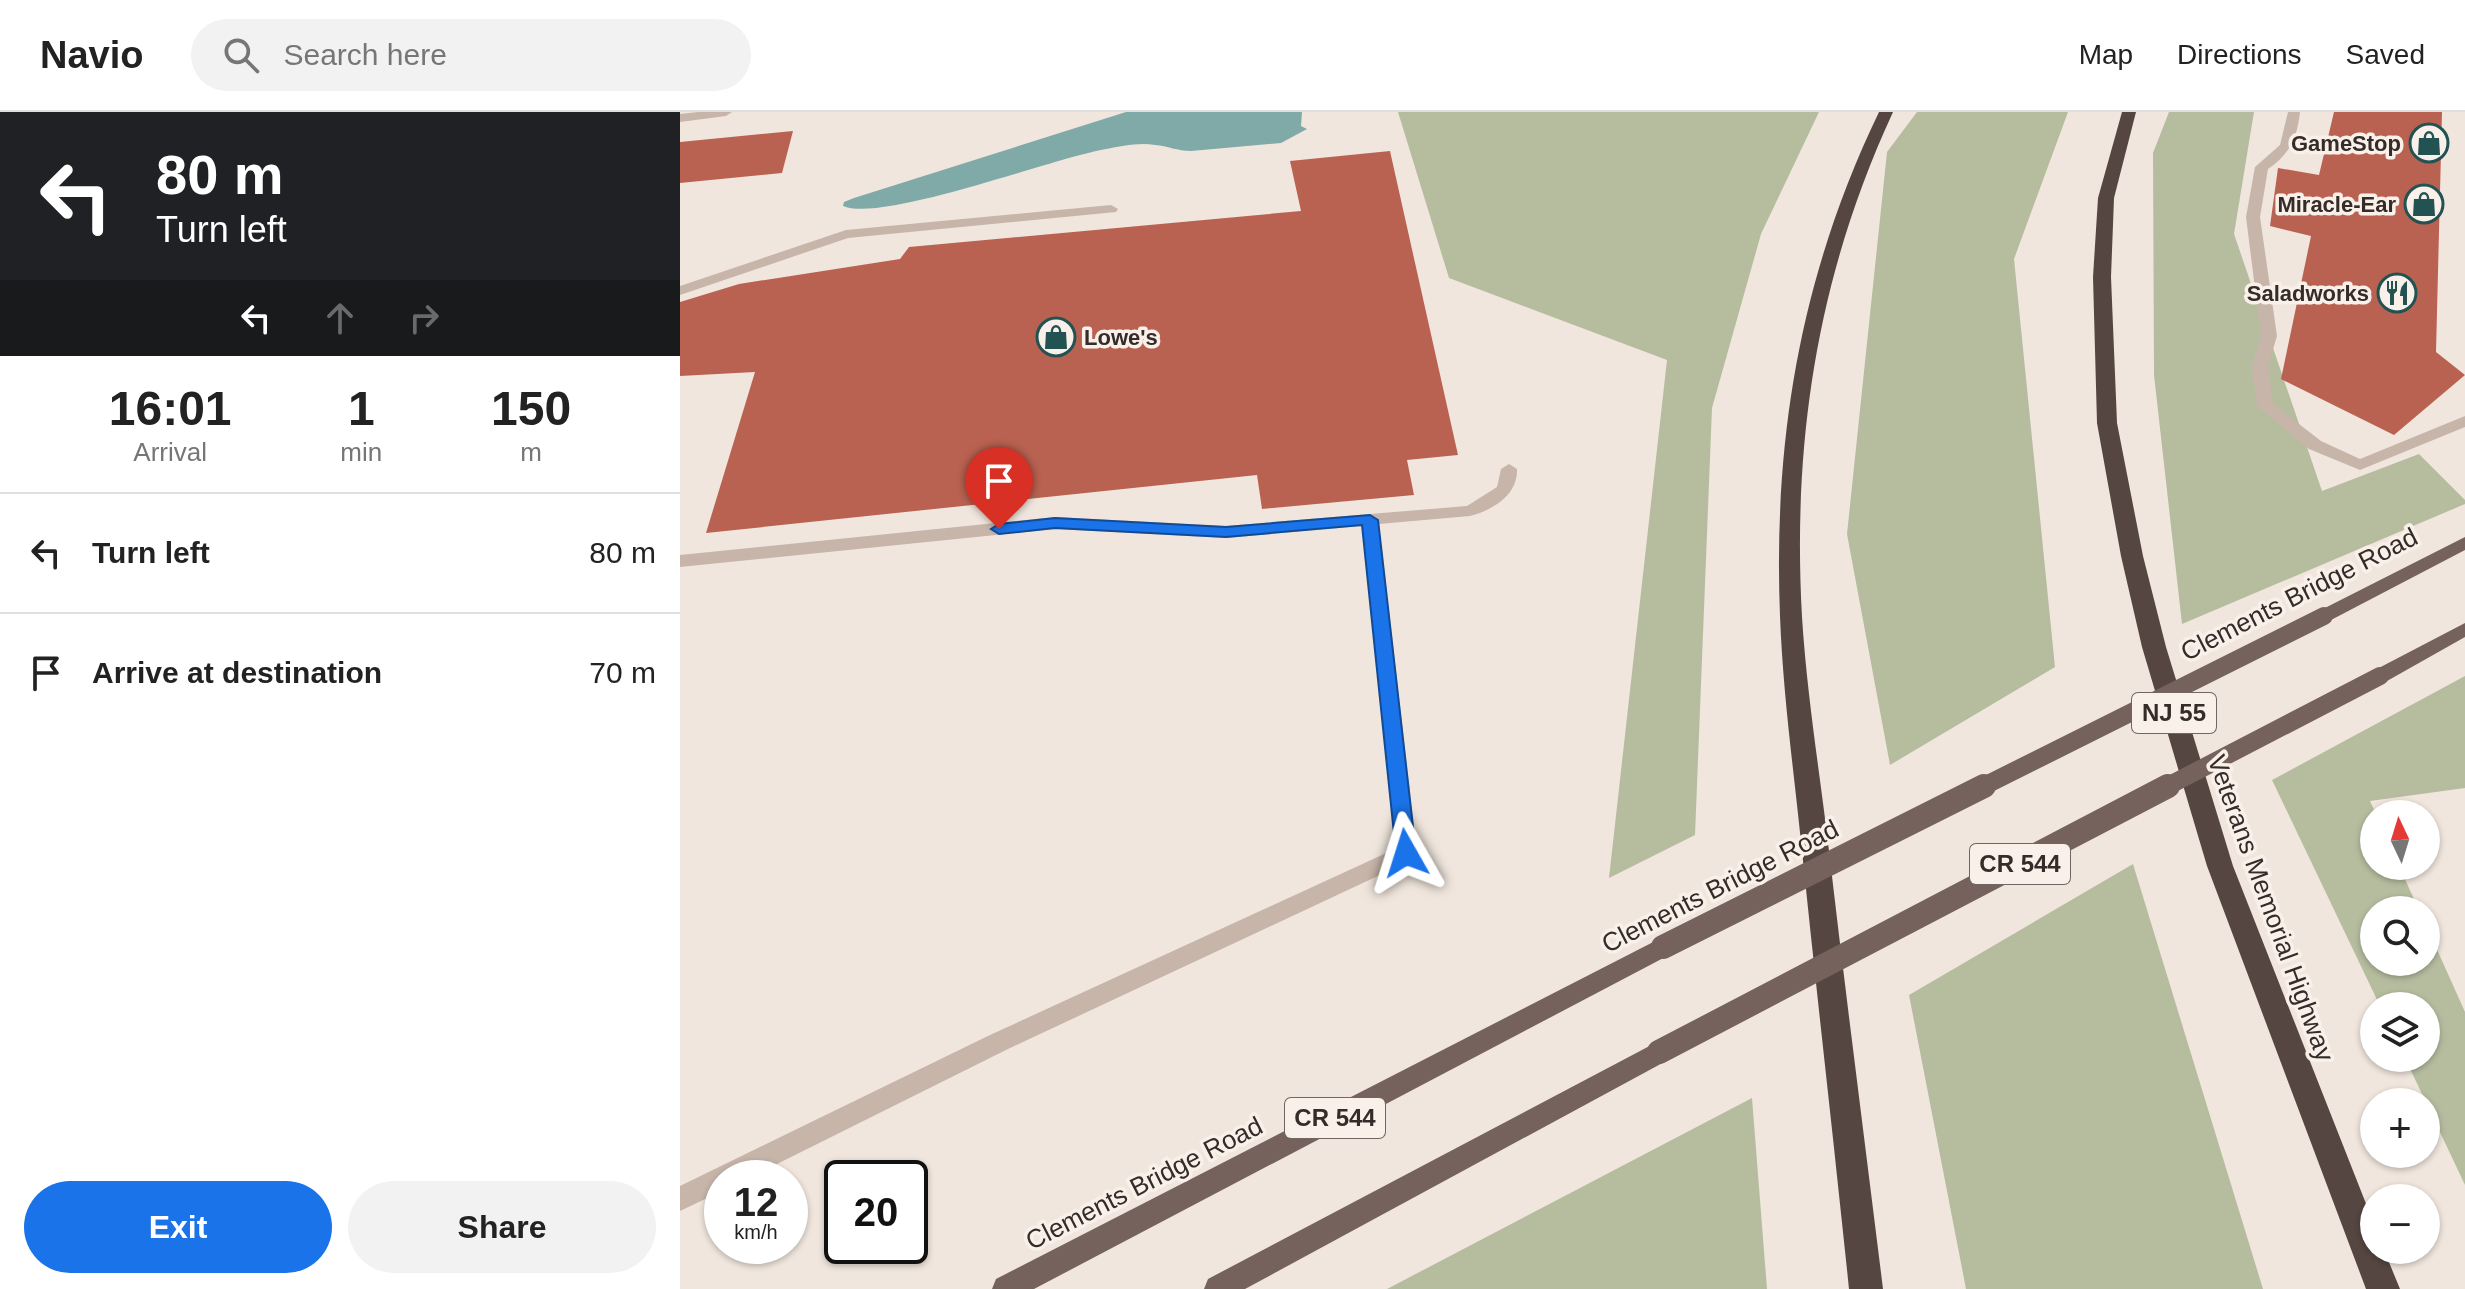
<!DOCTYPE html>
<html lang="en">
<head>
<meta charset="utf-8">
<style>
  body { margin:0; font-family:Helvetica,sans-serif; background:#f2f2f2; color:#222; height:100vh; display:flex; flex-direction:column; font-size:30px; white-space:nowrap }
  * { box-sizing:border-box; margin:0 }
  p { font-size:26px; color:#767676 }
  .icon { flex:none; width:44px; height:44px; fill:none; stroke:currentColor; stroke-width:2; stroke-linecap:round; stroke-linejoin:round }
  .map { position:relative; flex:1; overflow:hidden }
  .panel { display:flex; flex-direction:column; background:#fff; width:680px }
  .panel>* { flex:none }
  .guide { background:#202124; color:#fff; overflow:hidden }
  .needle { width:52px; rotate:356deg }
  .buttons { position:absolute; left:1680px; top:688px; display:grid; gap:16px }
  .buttons a { display:grid; place-items:center; width:80px; height:80px; border-radius:50%; background:#fff; box-shadow:0 2px 6px #0004; font-size:40px }
  .speed { position:absolute; left:24px; top:1048px; display:flex; gap:16px; font-size:40px; font-weight:700; text-align:center }
  .speed>* { display:grid; place-content:center; width:104px; height:104px; border-radius:50%; background:#fff; box-shadow:0 2px 6px #0004; line-height:1 }
  .speed small { font-size:20px; font-weight:400 }
  .speed .limit { border:4px solid #111; border-radius:12px; background:#fff; color:#111 }
  .pin { position:absolute; display:grid; place-items:center; width:68px; height:68px; color:#fff; margin:-82px -34px; border-radius:50% 50% 50% 0; rotate:-45deg; box-shadow:0 0 8px #0007 }
  .pin .icon { rotate:45deg }
  .me { position:absolute; width:88px; margin:-44px; rotate:354deg; stroke-linejoin:round; filter:drop-shadow(0 0 6px #0008) }
  .turn { display:flex; align-items:center; gap:28px; height:168px; padding:0 24px; font-size:36px }
  .turn .icon { width:104px; height:104px; stroke-width:2.5 }
  .turn b { display:block; font-size:56px; line-height:68px }
  .lanes { display:flex; align-items:center; height:76px; padding:0 24px; background:#0003; justify-content:center; gap:40px; direction:ltr }
  .lanes .off { opacity:.35 }
  .eta { display:flex; justify-content:space-evenly; align-items:center; height:136px; text-align:center }
  .eta b { font-size:48px; font-weight:700; line-height:56px }
  .cta { display:flex; gap:16px; margin-top:auto; padding:16px 24px }
  .cta a { flex:1; height:92px; border-radius:48px; background:#1a73e8; color:#fff; font-size:32px; font-weight:700; line-height:92px; text-align:center }
  .cta a+a { background:#f2f2f2; color:#222 }
  ul { padding:0; list-style:none }
  li { display:flex; align-items:center; gap:24px; height:120px; padding:0 24px; border-top:2px solid #e0e0e0 }
  li div { flex:1 }
  li b { display:block; font-size:30px }
  li em { font-style:normal }
  header { display:flex; align-items:center; gap:48px; box-sizing:border-box; height:112px; padding:0 40px; background:#fff; border-bottom:2px solid #e0e0e0 }
  header strong { font-size:38px }
  nav { display:flex; gap:44px; margin-inline-start:auto; font-size:28px }
  .search { width:560px; height:72px; background:#f2f2f2; display:flex; align-items:center; gap:20px; box-sizing:border-box; padding:0 28px; border-radius:44px; color:#767676; font-size:30px }
  main { display:flex; flex:1; min-height:0 }
  .map>svg:first-child { display:block }
  .green { fill:#b6bd9f }
  .water { fill:#7faaa8 }
  .building { fill:#ba6251 }
  .lines { fill:none; stroke-linecap:round; stroke-linejoin:round }
  .service { fill:#c7b5aa; fill-rule:evenodd }
  .primary { fill:#75625c; fill-rule:evenodd }
  .motorway { fill:#554641; fill-rule:evenodd }
  .primary-bridge-far1 { stroke:#75625c; stroke-width:18 }
  .primary-bridge { stroke:#75625c; stroke-width:24 }
  .route { fill:#1a73e8; stroke:#114b97; stroke-width:2 }
  .labels { text-anchor:middle; stroke-width:7; stroke-linejoin:round; paint-order:stroke }
  .far-poi-label { font-size:22px; font-weight:bold; fill:#352c29; stroke:#f8f0e9; text-anchor:end }
  .shield { fill:#f8f0e9; stroke:#706763; stroke-width:2 }
  .shield-label { font-size:24px; font-weight:bold; fill:#352c29 }
  .street-label { font-size:26px; fill:#352c29; stroke:#f8f0e9 }
</style>
</head>
<body>
<header>
<strong>Navio</strong>
<div class="search"><svg class="icon" aria-label="search" viewBox="0 0 24 24"><circle cx="10" cy="10" r="6"/><path d="M15 15l6 6"/></svg>Search here</div>
<nav><a>Map</a><a>Directions</a><a>Saved</a></nav>
</header>
<main>
<section class="panel">
<div class="guide">
<div class="turn"><svg class="icon" aria-label="left" viewBox="0 0 24 24"><path d="M17 20v-9H6M10 6l-5 5 5 5"/></svg><div><b>80 m</b>Turn left</div></div>
<div class="lanes"><svg class="icon" aria-label="left" viewBox="0 0 24 24"><path d="M17 20v-9H6M10 6l-5 5 5 5"/></svg><svg class="icon off" aria-label="ahead" viewBox="0 0 24 24"><path d="M12 20V5M6 11l6-6 6 6"/></svg><svg class="icon off" aria-label="right" viewBox="0 0 24 24"><path d="M7 20v-9h11M14 6l5 5-5 5"/></svg></div>
</div>
<div class="eta">
<div><b>16:01</b><p>Arrival</p></div>
<div><b>1</b><p>min</p></div>
<div><b>150</b><p>m</p></div>
</div>
<ul>
<li><svg class="icon" aria-label="left" viewBox="0 0 24 24"><path d="M17 20v-9H6M10 6l-5 5 5 5"/></svg><div><b>Turn left</b></div><em>80 m</em></li>
<li><svg class="icon" aria-label="arrive" viewBox="0 0 24 24"><path d="M6 21V4h12l-3 4 3 4H6"/></svg><div><b>Arrive at destination</b></div><em>70 m</em></li>
</ul>
<div class="cta"><a>Exit</a><a>Share</a></div>
</section>
<div class="map">
<svg width="1785" height="1177" viewBox="0 0 1785 1177">
  <rect width="100%" height="100%" fill="#f0e6dd"/>
  <g class="green">
    <polygon points="718,0 1139,0 1081,122 1032,296 1015,723 929,766 987,248 769,166"/>
    <polygon points="1237,0 1388,0 1334,147 1375,555 1210,653 1167,422 1207,40"/>
    <polygon points="1489,0 1574,0 1554,122 1642,379 1739,342 1785,388 1785,392 1502,512 1474,263 1473,41"/>
    <polygon points="1785,564 1785,676 1690,689 1696,702 1694,754 1719,754 1739,798 1694,798 1694,850 1746,850 1746,813 1785,900 1785,1073 1725,946 1746,946 1746,894 1700,894 1592,668"/>
    <polygon points="1453,752 1583,1177 1286,1177 1229,883"/>
    <polygon points="1072,986 1087,1177 707,1177"/>
  </g>
  <path class="water" d="M446 0H622L621 14 627 17 601 31 511 39C497 39 488 34 475 33 460 30 441 34 426 37 373 46 203 111 163 94L164 90 174 86Z"/>
  <g class="building">
    <polygon points="1654,0 1762,0 1756,240 1785,263 1714,323 1601,267 1631,124 1590,114 1598,56 1639,63"/>
    <polygon points="113,19 102,61 0,71 0,30"/>
    <polygon points="710,39 778,343 727,348 734,383 582,397 577,363 26,421 75,260 0,264 0,190 59,172 220,147 229,135 621,99 610,49"/>
  </g>
  <g class="lines">
    <g class="service">
      <polygon points="18,0 52,0 46,4 0,10 0,2"/>
      <path d="M1608 0H1620C1617 26 1610 42 1588 57L1580 105 1597 224 1588 254 1593 292 1641 329 1680 347 1785 304V315L1680 358 1629 337 1577 294 1572 254 1581 224 1566 105 1575 55 1600 33Z"/>
      <polygon points="431,93 438,97 436,100 168,126 0,183 0,174 166,118"/>
      <path d="M829 352 837 357C838 383 813 398 790 404L699 412 737 741 734 747 328 937 69 1066H42V1079L0 1099V1074L310 923 715 737 682 414 546 426 375 417 0 455V443L375 405 546 414 787 394 817 375 821 357Z"/>
    </g>
    <g class="primary">
      <polygon points="1785,425 1785,438 1651,508 1644,510 1635,504 1637,500"/>
      <polygon points="1785,511 1785,525 1707,569 1693,569 1690,564 1693,559"/>
      <polygon points="983,825 991,828 995,835 991,842 354,1177 312,1177 316,1167"/>
      <polygon points="979,929 988,932 991,940 988,948 565,1177 524,1177 528,1167"/>
    </g>
    <g class="motorway">
      <path d="M1199 0H1213C1138 162 1112 327 1122 505 1127 584 1140 662 1149 739 1166 885 1185 1031 1203 1177H1169C1154 1031 1137 885 1122 739 1114 661 1103 583 1100 504 1093 325 1121 162 1199 0Z"/>
      <polygon points="1442,0 1456,0 1434,86 1431,165 1437,311 1463,444 1486,535 1553,754 1694,1112 1694,1138 1704,1138 1720,1177 1686,1177 1527,754 1462,535 1441,444 1417,311 1413,165 1418,86"/>
    </g>
    <g class="primary-bridge-far1">
      <polyline points="1300,676 1644,504"/>
      <polyline points="1484,676 1700,564"/>
    </g>
    <g class="primary-bridge">
      <polyline points="983,835 1304,674"/>
      <polyline points="979,940 1488,674"/>
    </g>
  </g>
  <polygon class="route" points="690,403 698,408 736,741 733,746 719,746 716,741 682,413 546,425 375,416 319,422 311,417 319,412 375,406 546,415"/>
  <defs>
    <symbol id="shop-ring" viewBox="-11 -11 22 22"><circle r="9.5" fill="#f8f0e9" stroke="#235252" stroke-width="1.5"/><path d="M-5-2.5h2.3a2.7 3.5 0 0 1 5.4 0H5L5.5 6h-11ZM-1.5-2.5h3a1.5 2.3 0 0 0-3 0Z" fill="#235252"/></symbol>
    <symbol id="restaurant-ring" viewBox="-11 -11 22 22"><circle r="9.5" fill="#f8f0e9" stroke="#235252" stroke-width="1.5"/><path d="M-5-6h1v4h1v-4h1v4h1v-4h1v5L-1.5 .5V6h-2V.5L-5-1ZM5-6V6H3V1.5H1.5Q1.5-4 5-6Z" fill="#235252"/></symbol>
  </defs>
  <g fill-rule="evenodd">
    <use href="#shop-ring" x="1727" y="9" width="44" height="44"/>
    <use href="#shop-ring" x="1722" y="70" width="44" height="44"/>
    <use href="#restaurant-ring" x="1695" y="159" width="44" height="44"/>
    <use href="#shop-ring" x="354" y="203" width="44" height="44"/>
  </g>
  <g class="labels">
    <g class="far-poi-label">
      <text x="1721" y="39">GameStop</text>
      <text x="1716" y="100">Miracle-Ear</text>
      <text x="1689" y="189">Saladworks</text>
      <text x="404" y="233" text-anchor="start">Lowe's</text>
    </g>
    <g class="shield">
      <rect x="1452" y="581" width="84" height="40" rx="6"/>
      <rect x="1290" y="732" width="100" height="40" rx="6"/>
      <rect x="605" y="986" width="100" height="40" rx="6"/>
    </g>
    <g class="shield-label">
      <text x="1494" y="609">NJ 55</text>
      <text x="1340" y="760">CR 544</text>
      <text x="655" y="1014">CR 544</text>
    </g>
    <g class="street-label">
      <text transform="translate(1619 482) rotate(-27)" y="9">Clements Bridge Road</text>
      <text transform="translate(1040 774) rotate(-27)" y="9">Clements Bridge Road</text>
      <text transform="translate(1591 796) rotate(70)" y="9">Veterans Memorial Highway</text>
      <text transform="translate(464 1071) rotate(-27)" y="9">Clements Bridge Road</text>
    </g>
  </g>
</svg>
<div class="buttons">
<a><svg class="needle" viewBox="-14 -14 28 28"><path d="M0-13l5 13h-10z" fill="#e53935"/><path d="M0 13l5-13h-10z" fill="#767676"/></svg></a>
<a><svg class="icon" aria-label="search" viewBox="0 0 24 24"><circle cx="10" cy="10" r="6"/><path d="M15 15l6 6"/></svg></a>
<a><svg class="icon" aria-label="layers" viewBox="0 0 24 24"><path d="M12 4l9 5-9 5-9-5zM3 14l9 5 9-5"/></svg></a>
<a>+</a>
<a>−</a>
</div>
<div class="speed"><div>12<small>km/h</small></div><div class="limit">20</div></div>
<div class="pin" style="left:319px;top:417px;background:#d93025"><svg class="icon" aria-label="arrive" viewBox="0 0 24 24"><path d="M6 21V4h12l-3 4 3 4H6"/></svg></div>
<svg class="me" style="left:726px;top:741px" viewBox="-20 -20 40 40"><path d="M0-17L14 15 0 8-14 15z" fill="#1a73e8" stroke="#fff" stroke-width="4"/></svg>
</div>
</main>
</body>
</html>
